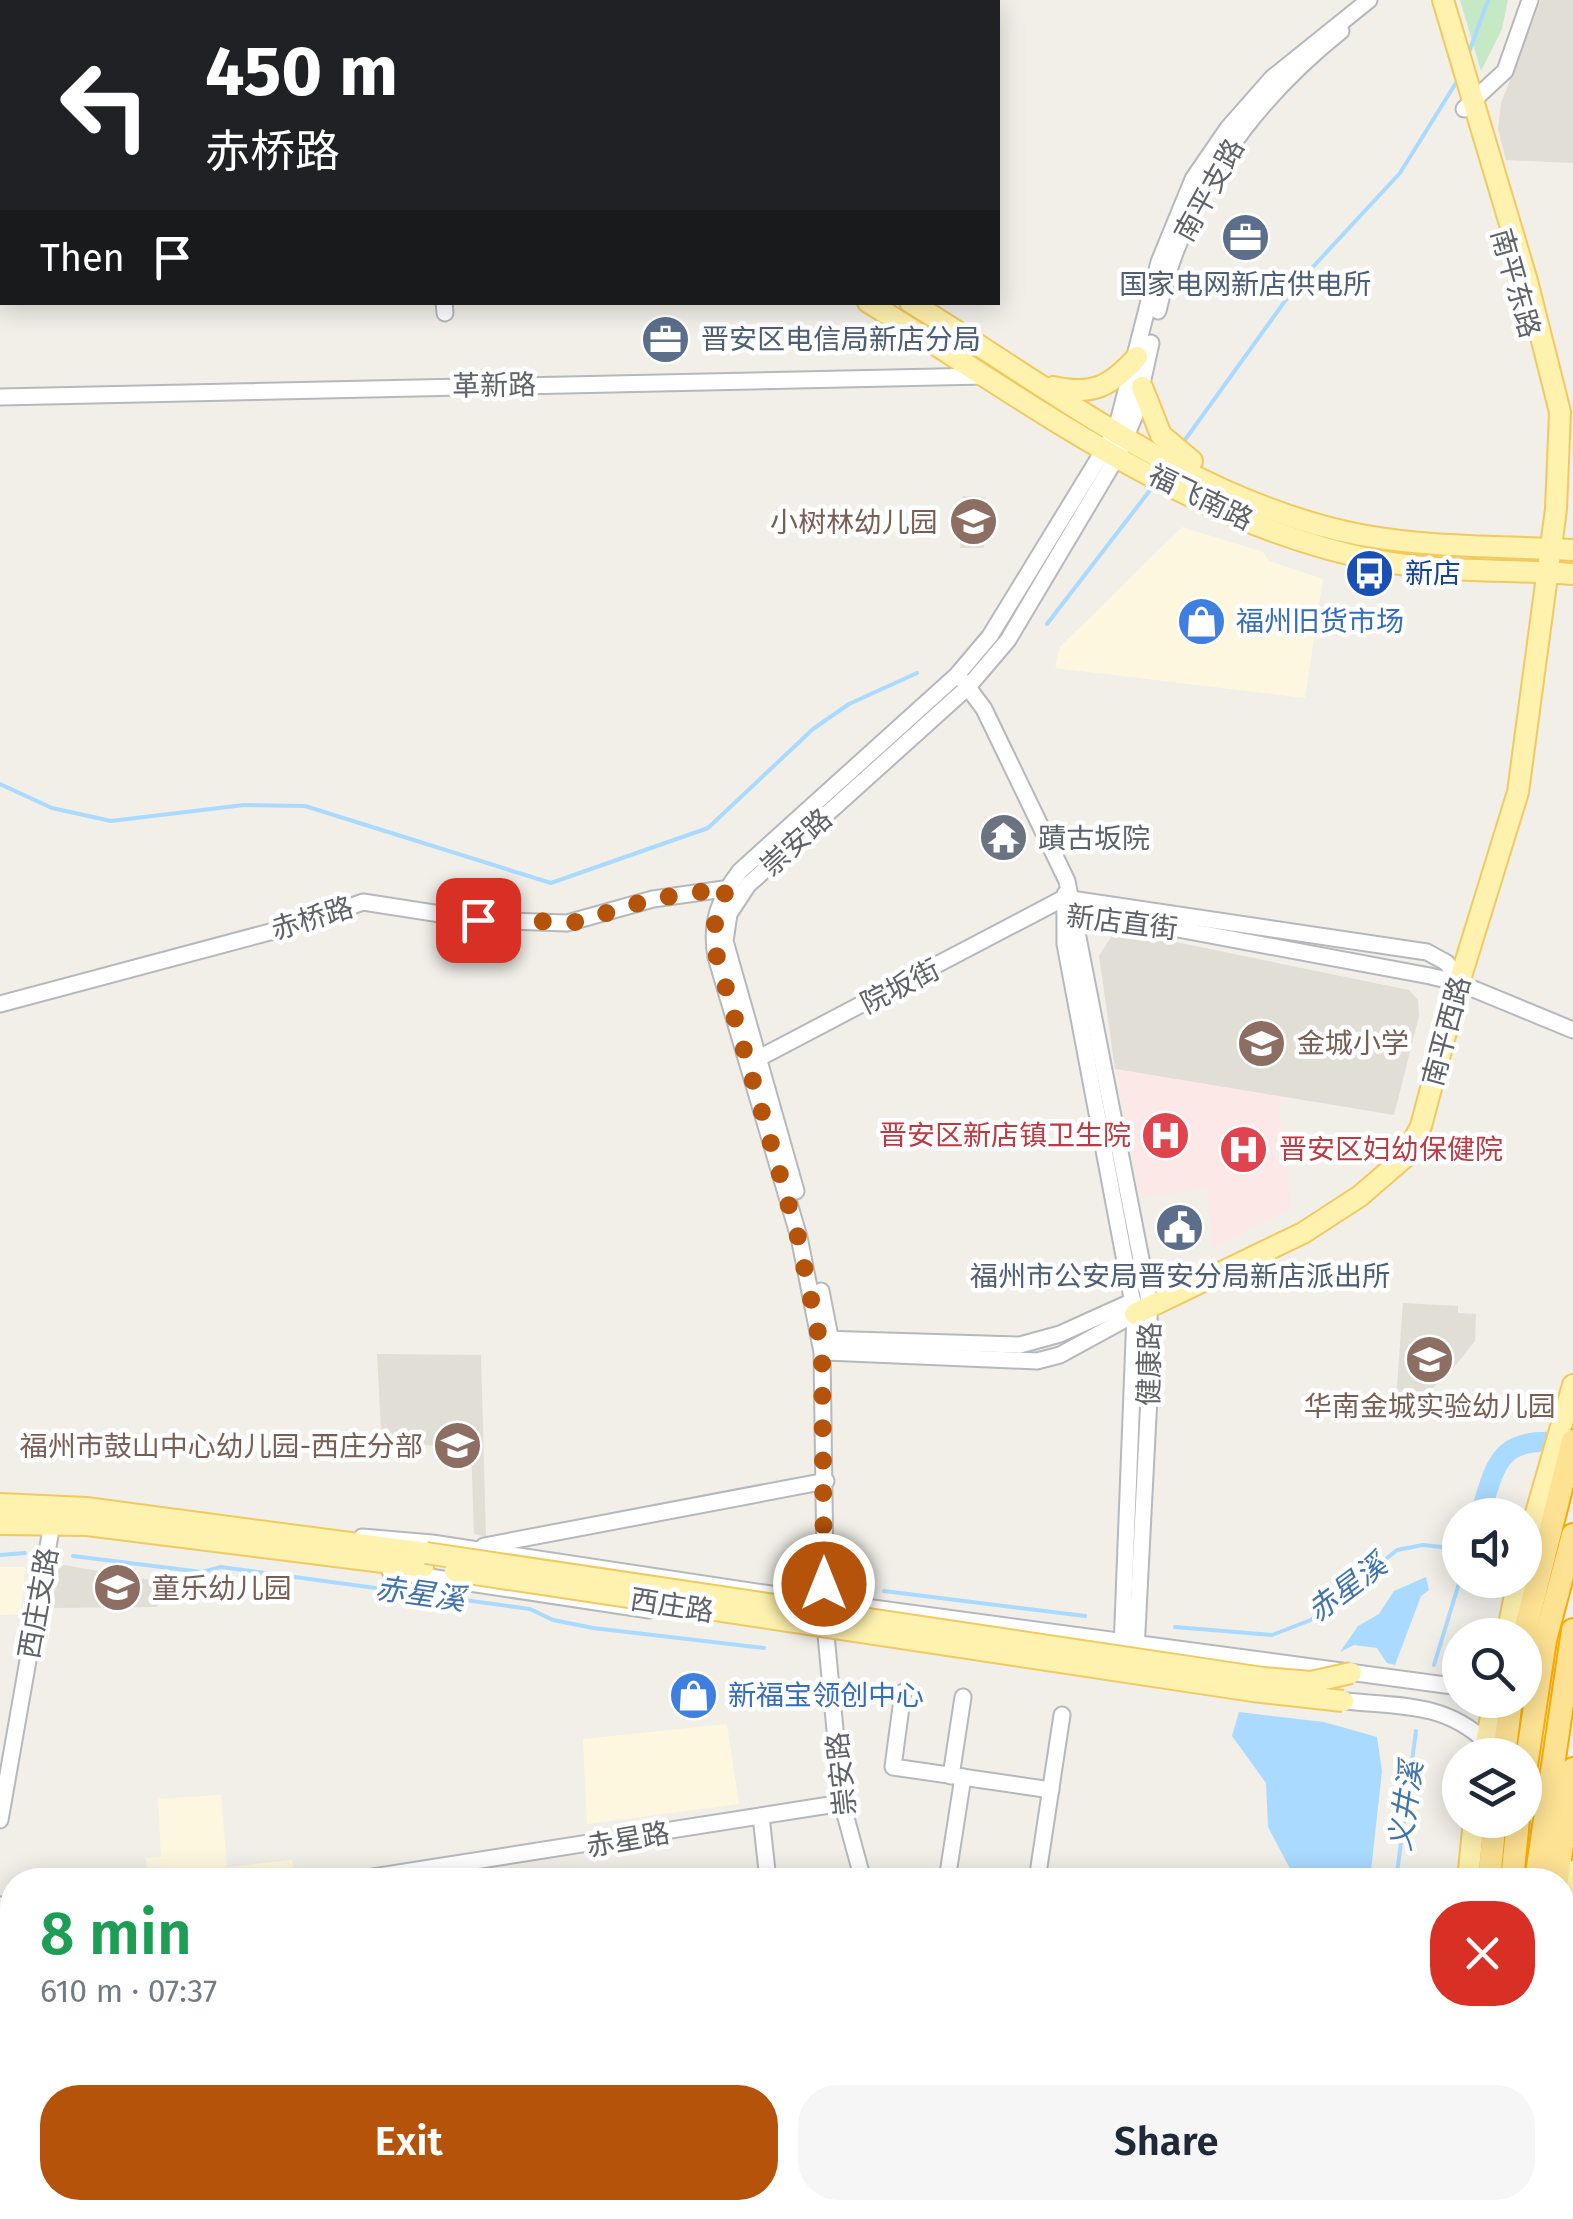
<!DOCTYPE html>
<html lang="en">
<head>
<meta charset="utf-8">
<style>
  body { margin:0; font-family:"Fira Sans","Noto Sans SC",sans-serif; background:#f6f6f7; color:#1f2937; height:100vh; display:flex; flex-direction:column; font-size:38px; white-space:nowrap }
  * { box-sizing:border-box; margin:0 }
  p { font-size:32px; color:#747a83 }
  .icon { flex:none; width:55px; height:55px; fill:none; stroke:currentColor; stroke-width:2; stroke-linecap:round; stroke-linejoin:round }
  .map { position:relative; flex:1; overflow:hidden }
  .side { position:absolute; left:0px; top:1868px; width:1575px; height:352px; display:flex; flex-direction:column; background:#fff; border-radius:40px 40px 0 0; box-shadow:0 5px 25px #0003 }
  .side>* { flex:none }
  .guide { position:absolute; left:0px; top:0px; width:1000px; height:305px; box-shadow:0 5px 25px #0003; background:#202124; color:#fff; overflow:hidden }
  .buttons { position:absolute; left:1442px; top:1498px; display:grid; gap:20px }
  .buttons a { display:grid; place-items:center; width:100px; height:100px; border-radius:50%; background:#fff; box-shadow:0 5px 25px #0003; font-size:50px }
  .pin { position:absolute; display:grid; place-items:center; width:85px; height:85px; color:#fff; margin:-42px; border-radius:20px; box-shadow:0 5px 15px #0006 }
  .me { position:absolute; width:110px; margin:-55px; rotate:0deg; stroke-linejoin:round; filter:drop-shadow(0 0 8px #0008) }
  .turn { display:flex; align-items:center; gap:35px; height:210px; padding:0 40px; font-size:45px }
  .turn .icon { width:130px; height:130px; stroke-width:2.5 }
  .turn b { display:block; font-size:70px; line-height:85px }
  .then { display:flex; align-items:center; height:95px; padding:0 40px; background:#0003; gap:20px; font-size:38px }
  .round { display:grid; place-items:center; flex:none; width:105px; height:105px; border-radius:40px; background:#f6f6f7 }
  .summary { display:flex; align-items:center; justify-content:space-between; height:170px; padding:0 40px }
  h1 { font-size:60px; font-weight:600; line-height:75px; color:#1e9e55 }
  .primary-button { display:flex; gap:20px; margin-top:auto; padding:20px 40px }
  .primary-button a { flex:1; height:115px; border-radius:40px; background:#b45309; color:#fff; font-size:40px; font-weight:600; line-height:115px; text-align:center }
  .primary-button a+a { background:#f6f6f7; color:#1f2937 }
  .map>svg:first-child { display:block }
  .commercial { fill:#fef7e0 }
  .education { fill:#e1ded6 }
  .medical { fill:#fce8e6 }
  .green { fill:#c5e8c5 }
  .water { fill:#aadaff }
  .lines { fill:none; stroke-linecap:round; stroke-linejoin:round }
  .stream { stroke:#aadaff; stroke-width:4 }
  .river { stroke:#aadaff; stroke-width:20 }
  .minor-casing { stroke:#b5b8bc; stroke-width:19 }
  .major-casing { stroke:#f2c960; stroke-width:24 }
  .highway-casing { stroke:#f9ab00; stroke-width:26 }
  .minor { stroke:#fff; stroke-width:15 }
  .major { stroke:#fff2af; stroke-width:20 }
  .highway { stroke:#fde293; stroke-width:22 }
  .major-bridge-casing { stroke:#f2c960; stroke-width:24; stroke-linecap:butt }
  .major-bridge { stroke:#fff2af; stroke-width:20 }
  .route { stroke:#b45309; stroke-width:18; stroke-dasharray:0 32.4 }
  .labels { text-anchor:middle; stroke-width:9; stroke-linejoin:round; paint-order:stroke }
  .street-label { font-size:28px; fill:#5f6368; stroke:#fff }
  .service-label { font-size:28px; fill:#4e5e75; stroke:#fff }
  .education-label { font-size:28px; fill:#785e54; stroke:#fff; text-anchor:end }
  .transit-label { font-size:28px; fill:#164399; stroke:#fff; text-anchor:start }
  .shop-label { font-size:28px; fill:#366cbe; stroke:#fff; text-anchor:start }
  .worship-label { font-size:28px; fill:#5b616d; stroke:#fff; text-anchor:start }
  .health-label { font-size:28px; fill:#be3a42; stroke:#fff; text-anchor:end }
  .water-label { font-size:30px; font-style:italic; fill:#4174aa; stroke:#fff }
</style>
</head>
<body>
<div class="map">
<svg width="1573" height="2219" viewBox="0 0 1573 2219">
  <rect width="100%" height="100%" fill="#f1efe8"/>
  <g class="commercial">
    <polygon points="1182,527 1263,552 1269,561 1323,579 1305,698 1055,668 1060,647"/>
    <polygon points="0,1567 25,1567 21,1614 0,1615"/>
    <polygon points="727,1724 739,1804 587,1824 583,1739"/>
    <polygon points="221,1795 227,1867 292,1860 294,1870 147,1880 146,1858 161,1857 158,1799"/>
  </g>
  <g class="education">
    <polygon points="1541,0 1573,0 1573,163 1506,160 1498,129 1501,103"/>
    <polygon points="963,496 986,497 984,548 960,548"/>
    <polygon points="1127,932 1409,990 1418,1000 1419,1016 1394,1115 1115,1069 1099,956 1113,934"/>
    <polygon points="1403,1303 1458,1306 1458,1313 1476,1314 1475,1341 1447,1376 1411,1406 1396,1399"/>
    <polygon points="377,1354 481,1355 486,1537 474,1534 471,1447 395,1444 381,1430"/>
    <polygon points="64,1565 185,1586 156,1607 49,1608 55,1572"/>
  </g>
  <polygon class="medical" points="1115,1069 1282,1097 1279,1110 1291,1210 1213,1247 1207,1188 1141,1198"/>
  <polygon class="green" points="1460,0 1508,0 1502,29 1481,71"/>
  <g class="water">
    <polygon points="1426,1577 1429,1590 1421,1596 1395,1665 1387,1663 1377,1648 1354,1645 1340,1652 1358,1626 1379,1614 1394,1591"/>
    <polygon points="1239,1712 1324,1722 1377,1737 1382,1771 1370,1880 1296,1880 1268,1827 1266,1783 1232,1736"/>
  </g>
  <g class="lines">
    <g class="stream">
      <polyline points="1468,55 1488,0"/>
      <polyline points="1182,444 1298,283 1400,173 1459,78"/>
      <polyline points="1047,624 1154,485"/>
      <polyline points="0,784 52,808 111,821 244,805 305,806 551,883 708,828 813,729 849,704 917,673"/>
      <polyline points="0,1555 25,1553"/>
      <polyline points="73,1556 202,1572 221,1567 530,1609 553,1620 593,1628 764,1648"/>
      <polyline points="884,1591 1085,1616"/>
      <polyline points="1175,1627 1272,1635 1311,1620 1397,1550 1423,1545 1460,1549"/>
      <polyline points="1434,1665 1460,1580"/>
      <polyline points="1396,1880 1416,1731"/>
      <polyline points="1427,2208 1428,2219"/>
    </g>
    <path class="river" d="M1480 1515C1499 1450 1502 1439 1572 1442"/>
    <defs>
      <g id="minor">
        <polyline points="1464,109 1505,71 1530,0"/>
        <polyline points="444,302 445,313"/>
        <path d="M1158 311C1183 197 1251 103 1341 31"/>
        <polyline points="0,397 984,376"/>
        <polyline points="964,682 984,709 1067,881 1148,1295 1151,1358 1136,1650"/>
        <polyline points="1065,894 1065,944 1135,1314 1122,1649"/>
        <polyline points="1065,913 1103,915 1430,976 1459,983 1573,1030"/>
        <polyline points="0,1004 311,921 363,902 479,920 567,923 653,899 731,888"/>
        <polyline points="759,1058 1064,898 1427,952 1447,963 1459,983"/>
        <polyline points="796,1191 725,941 729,914 748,885 968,687 1008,640 1118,455 1135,415 1151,343"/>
        <polyline points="821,1291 833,1352"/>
        <polyline points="821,1339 1020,1345 1060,1334 1133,1301"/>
        <polyline points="826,1352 1037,1361 1060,1355 1135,1314"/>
        <polyline points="362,1537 432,1543 784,1596 1460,1687"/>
        <polyline points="484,1546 826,1481"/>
        <polyline points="390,1571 649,1610"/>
        <polyline points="903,1692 893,1767 1051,1790"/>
        <path d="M1336 1700C1393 1707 1443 1700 1486 1742"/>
        <polyline points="951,1776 963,1697"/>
        <polyline points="761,1816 768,1880"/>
        <polyline points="0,1820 53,1518"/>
        <polyline points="354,1880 842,1803"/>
        <path d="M863 1880 842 1803 826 1635 822 1352 799 1237 716 957C710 923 719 898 740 871L957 675 990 636 1116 430 1159 262 1193 179 1228 128 1272 78 1369 0"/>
        <polyline points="947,1880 963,1777"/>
        <polyline points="1037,1880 1062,1715"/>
        <polyline points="0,1905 12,1906"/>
        <polyline points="1158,2208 1166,2219"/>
        <polyline points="230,2219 233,2208"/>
      </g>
      <g id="major">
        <polyline points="436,0 439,2"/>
        <polyline points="463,0 466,2"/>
        <polyline points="647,2 647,0"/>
        <path d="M868 302C1027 400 1189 524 1375 560 1440 573 1507 569 1573 574"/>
        <path d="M910 302C1052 388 1194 503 1361 535 1431 548 1502 546 1573 550"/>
        <path d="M1053 387C1093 396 1111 386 1137 357"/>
        <polyline points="1142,387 1161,435 1192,461"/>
        <polyline points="1135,1314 1303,1233 1360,1196 1405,1157 1421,1126 1459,983 1518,792 1556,509 1560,412 1527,281 1443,0"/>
        <polyline points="0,1504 86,1508 426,1553"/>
        <polyline points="0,1524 87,1525 423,1567"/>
        <polyline points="1525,1551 1573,1385"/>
        <polyline points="1507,1635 1518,1580"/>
        <polyline points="1484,1755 1494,1700"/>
        <polyline points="1468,1880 1474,1820"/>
        <polyline points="1562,1956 1573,1871"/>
        <polyline points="1468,2208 1469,2219"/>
        <polyline points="1550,2208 1550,2219"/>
      </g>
      <g id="highway">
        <polyline points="1524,1635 1573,1441"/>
        <polyline points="1504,1755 1511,1700"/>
        <polyline points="1525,1772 1545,1640 1573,1535"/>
        <polyline points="1489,1880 1495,1820"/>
        <polyline points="1512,1880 1518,1820"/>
        <polyline points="1536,1880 1573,1630"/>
        <polyline points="1557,1880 1573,1769"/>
        <polyline points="1497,2208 1497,2219"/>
        <polyline points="1525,2208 1525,2219"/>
      </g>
    </defs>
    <use href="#minor" class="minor-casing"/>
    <use href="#major" class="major-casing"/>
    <use href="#highway" class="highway-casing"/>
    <use href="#minor" class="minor"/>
    <use href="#major" class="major"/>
    <use href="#highway" class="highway"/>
    <defs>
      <g id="major-bridge">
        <polyline points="426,1553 1263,1678 1311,1682 1351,1673"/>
        <polyline points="455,1571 1253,1691 1343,1701"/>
      </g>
    </defs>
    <use href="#major-bridge" class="major-bridge-casing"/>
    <use href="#major-bridge" class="major-bridge"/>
  </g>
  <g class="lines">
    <polyline class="route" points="478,920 577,922 652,899 727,888 715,918 715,950 798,1237 822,1352 824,1584"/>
  </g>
  <defs>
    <symbol id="office-disc" viewBox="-11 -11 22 22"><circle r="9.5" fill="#5c6f8a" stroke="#fff"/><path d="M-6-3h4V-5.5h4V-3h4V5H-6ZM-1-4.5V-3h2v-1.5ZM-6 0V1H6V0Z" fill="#fff"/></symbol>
    <symbol id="school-disc" viewBox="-11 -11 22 22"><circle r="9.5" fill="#8d6e63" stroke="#fff"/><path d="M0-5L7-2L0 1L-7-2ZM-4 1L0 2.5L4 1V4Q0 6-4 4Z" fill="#fff"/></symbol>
    <symbol id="bus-disc" viewBox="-11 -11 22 22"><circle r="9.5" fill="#1a4fb4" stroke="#fff"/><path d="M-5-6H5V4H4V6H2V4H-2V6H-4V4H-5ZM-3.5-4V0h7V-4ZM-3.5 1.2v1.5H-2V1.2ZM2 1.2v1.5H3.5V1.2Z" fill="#fff"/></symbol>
    <symbol id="shop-disc" viewBox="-11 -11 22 22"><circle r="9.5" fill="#3f7fe0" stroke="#fff"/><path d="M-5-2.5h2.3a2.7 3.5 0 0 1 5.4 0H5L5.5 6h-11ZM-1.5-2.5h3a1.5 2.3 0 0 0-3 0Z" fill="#fff"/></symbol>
    <symbol id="temple-disc" viewBox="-11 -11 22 22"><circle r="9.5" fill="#6b7280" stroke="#fff"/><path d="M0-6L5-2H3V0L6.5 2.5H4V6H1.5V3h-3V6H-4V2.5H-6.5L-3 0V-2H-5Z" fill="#fff"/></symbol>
    <symbol id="hospital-disc" viewBox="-11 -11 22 22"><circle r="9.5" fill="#e0444e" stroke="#fff"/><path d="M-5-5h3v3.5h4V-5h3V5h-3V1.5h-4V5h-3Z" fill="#fff"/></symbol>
    <symbol id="civic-disc" viewBox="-11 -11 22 22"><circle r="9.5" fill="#5c6f8a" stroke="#fff"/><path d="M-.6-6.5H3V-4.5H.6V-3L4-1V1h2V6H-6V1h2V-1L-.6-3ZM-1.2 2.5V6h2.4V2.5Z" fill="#fff"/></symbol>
  </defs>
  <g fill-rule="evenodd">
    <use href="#office-disc" x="1218" y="210" width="55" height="55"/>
    <use href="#office-disc" x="638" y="312" width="55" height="55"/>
    <use href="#school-disc" x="946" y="494" width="55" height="55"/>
    <use href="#bus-disc" x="1342" y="546" width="55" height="55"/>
    <use href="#shop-disc" x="1174" y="594" width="55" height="55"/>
    <use href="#temple-disc" x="976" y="810" width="55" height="55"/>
    <use href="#school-disc" x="1234" y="1016" width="55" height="55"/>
    <use href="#hospital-disc" x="1138" y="1108" width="55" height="55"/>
    <use href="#hospital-disc" x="1216" y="1122" width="55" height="55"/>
    <use href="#civic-disc" x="1152" y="1200" width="55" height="55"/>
    <use href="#school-disc" x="1402" y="1332" width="55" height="55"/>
    <use href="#school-disc" x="430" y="1418" width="55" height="55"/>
    <use href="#school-disc" x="90" y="1560" width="55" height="55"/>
    <use href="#shop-disc" x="666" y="1668" width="55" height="55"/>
  </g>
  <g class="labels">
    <g class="street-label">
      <text transform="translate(1209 190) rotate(-61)" y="10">南平支路</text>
      <text transform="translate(1516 283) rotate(74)" y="10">南平东路</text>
      <text transform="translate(494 385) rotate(-1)" y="10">革新路</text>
      <text transform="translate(1201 497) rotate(26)" y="10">福飞南路</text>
      <text transform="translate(796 842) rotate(-42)" y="10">崇安路</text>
      <text transform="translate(312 918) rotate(-17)" y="10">赤桥路</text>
      <text transform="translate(1122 922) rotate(7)" y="10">新店直街</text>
      <text transform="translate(900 986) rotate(-27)" y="10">院坂街</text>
      <text transform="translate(1446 1031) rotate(-75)" y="10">南平西路</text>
      <text transform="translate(1149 1364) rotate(-89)" y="10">健康路</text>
      <text transform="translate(38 1603) rotate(-80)" y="10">西庄支路</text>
      <text transform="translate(672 1605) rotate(9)" y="10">西庄路</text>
      <text transform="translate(841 1774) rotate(-96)" y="10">崇安路</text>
      <text transform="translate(628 1839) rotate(-10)" y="10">赤星路</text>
    </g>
    <g class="service-label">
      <text x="1245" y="294">国家电网新店供电所</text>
      <text x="701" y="349" text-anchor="start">晋安区电信局新店分局</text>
      <text x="1180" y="1286">福州市公安局晋安分局新店派出所</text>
    </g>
    <g class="education-label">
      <text x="938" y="532">小树林幼儿园</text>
      <text x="1297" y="1053" text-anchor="start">金城小学</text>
      <text x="1430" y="1416" text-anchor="middle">华南金城实验幼儿园</text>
      <text x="423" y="1456">福州市鼓山中心幼儿园-西庄分部</text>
      <text x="152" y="1598" text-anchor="start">童乐幼儿园</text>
    </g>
    <g class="transit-label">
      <text x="1405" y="583">新店</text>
    </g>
    <g class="shop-label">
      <text x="1236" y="631">福州旧货市场</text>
      <text x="728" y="1705">新福宝领创中心</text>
    </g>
    <g class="worship-label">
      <text x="1038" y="848">蹟古坂院</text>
    </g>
    <g class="health-label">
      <text x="1131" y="1145">晋安区新店镇卫生院</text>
      <text x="1279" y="1159" text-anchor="start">晋安区妇幼保健院</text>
    </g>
    <g class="water-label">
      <text transform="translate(1347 1588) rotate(-37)" y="10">赤星溪</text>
      <text transform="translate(420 1594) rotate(8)" y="10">赤星溪</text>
      <text transform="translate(1406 1806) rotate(-82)" y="10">义井溪</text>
    </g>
  </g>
</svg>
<div class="buttons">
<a><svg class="icon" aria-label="sound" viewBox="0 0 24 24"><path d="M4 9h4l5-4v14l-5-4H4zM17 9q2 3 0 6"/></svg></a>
<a><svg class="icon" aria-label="search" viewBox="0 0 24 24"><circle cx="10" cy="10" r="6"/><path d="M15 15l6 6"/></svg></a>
<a><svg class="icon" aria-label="layers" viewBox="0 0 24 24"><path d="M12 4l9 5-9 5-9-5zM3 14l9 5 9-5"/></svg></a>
</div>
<div class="pin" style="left:478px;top:920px;background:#d93025"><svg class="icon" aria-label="arrive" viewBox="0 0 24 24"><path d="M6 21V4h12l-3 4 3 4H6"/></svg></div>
<svg class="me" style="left:824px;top:1584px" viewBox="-20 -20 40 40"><circle r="17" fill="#b45309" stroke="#fff" stroke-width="3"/><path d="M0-11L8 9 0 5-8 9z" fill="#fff"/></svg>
<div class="guide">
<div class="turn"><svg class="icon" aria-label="left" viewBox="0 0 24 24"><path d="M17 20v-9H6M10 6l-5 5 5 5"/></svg><div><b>450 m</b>赤桥路</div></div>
<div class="then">Then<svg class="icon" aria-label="arrive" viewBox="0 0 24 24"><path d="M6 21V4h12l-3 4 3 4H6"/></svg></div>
</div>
<section class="side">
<div class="summary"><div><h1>8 min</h1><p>610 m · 07:37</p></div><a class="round" style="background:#d93025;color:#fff"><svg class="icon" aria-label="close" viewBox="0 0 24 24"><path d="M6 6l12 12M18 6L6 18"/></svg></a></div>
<div class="primary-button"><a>Exit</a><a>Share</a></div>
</section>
</div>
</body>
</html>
